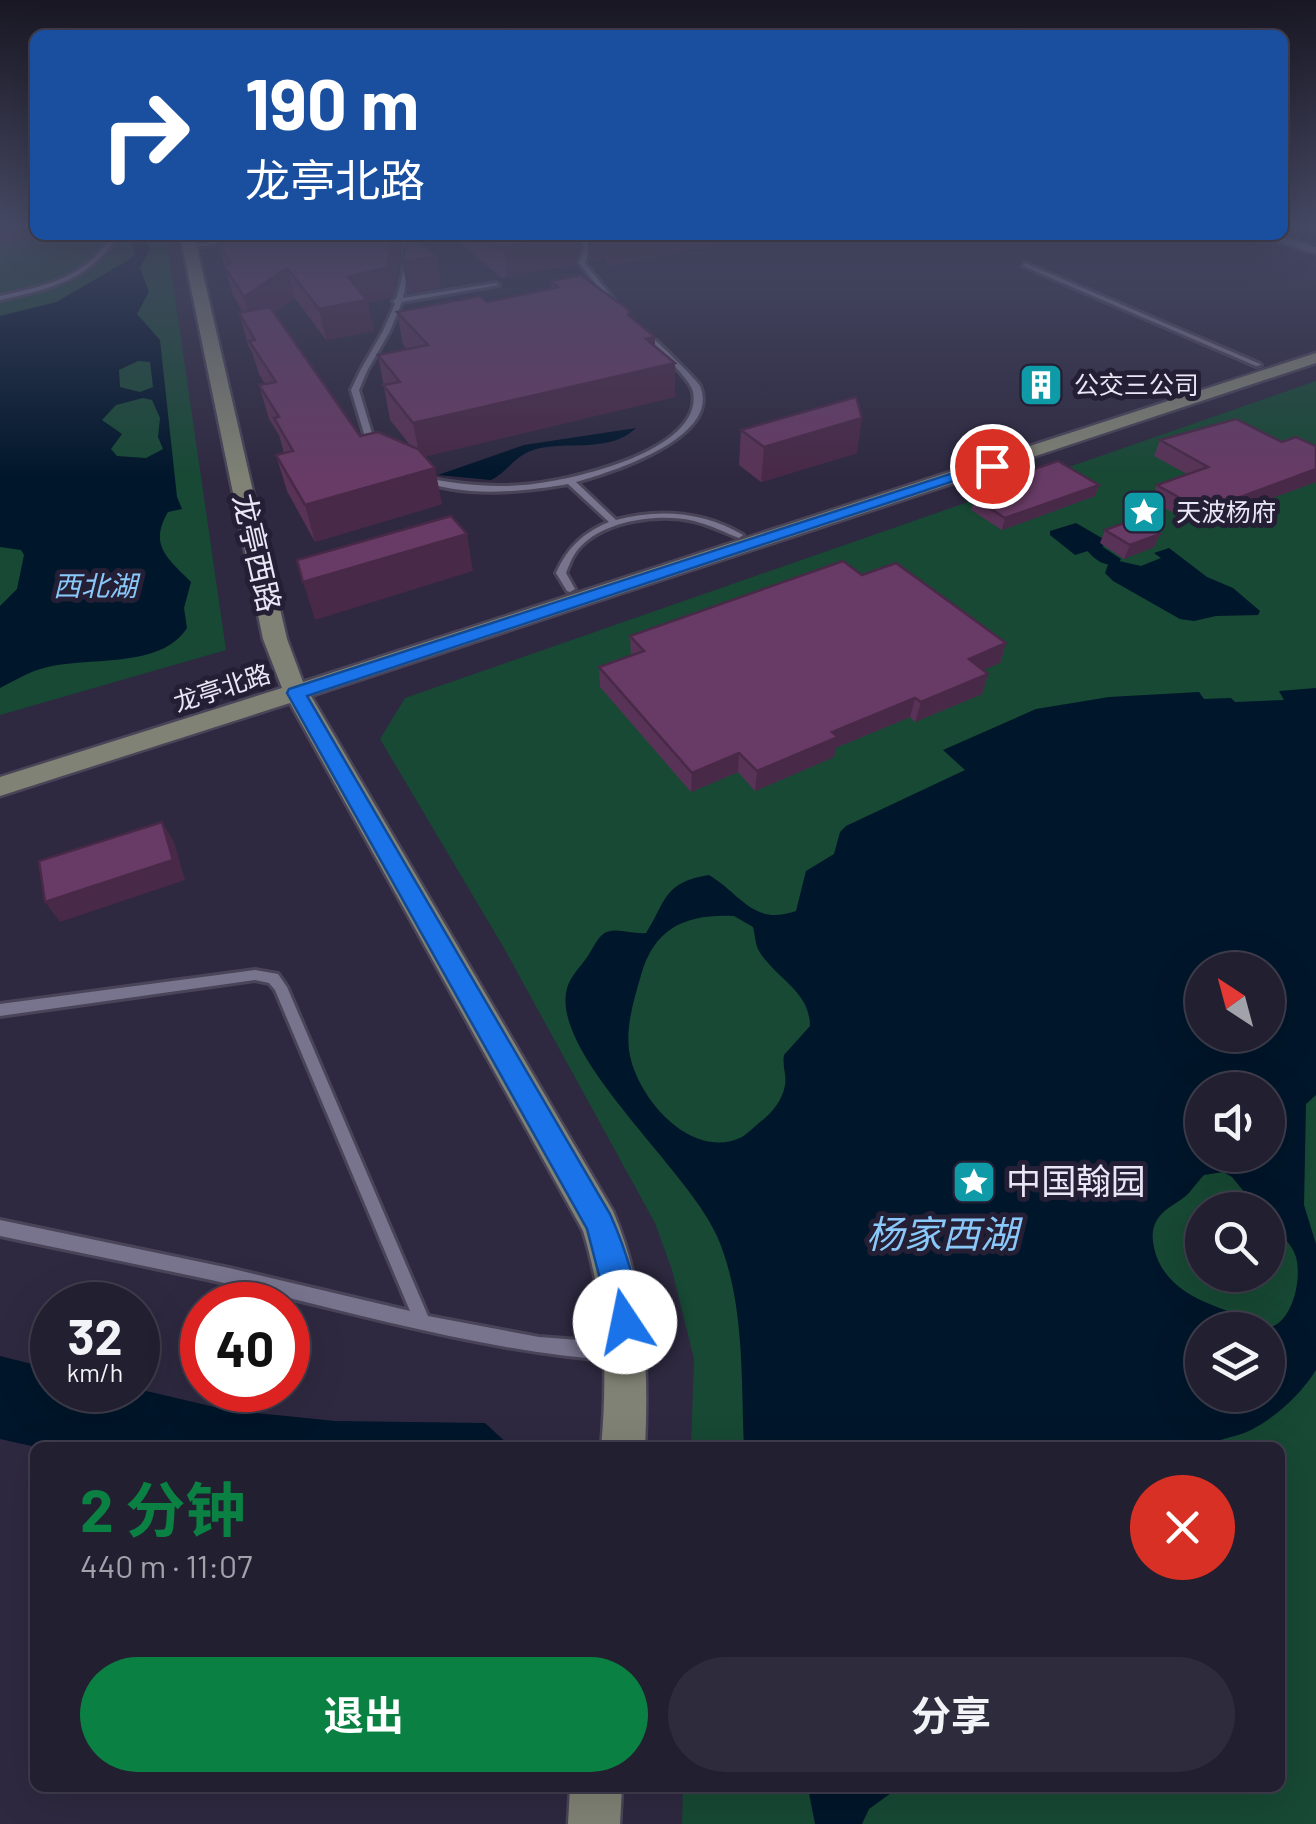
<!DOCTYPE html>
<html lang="zh">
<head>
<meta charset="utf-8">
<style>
  body { margin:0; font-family:Barlow,"Noto Sans SC",sans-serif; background:#2e2c3c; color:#f1f3f6; height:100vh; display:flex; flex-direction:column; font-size:38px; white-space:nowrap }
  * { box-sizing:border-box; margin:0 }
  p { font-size:32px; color:#a2a2ab }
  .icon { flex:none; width:55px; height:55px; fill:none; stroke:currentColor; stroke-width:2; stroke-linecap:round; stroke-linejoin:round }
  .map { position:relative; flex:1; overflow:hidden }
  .details { position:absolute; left:30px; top:1442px; width:1255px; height:350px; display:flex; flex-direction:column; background:#221f30; border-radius:15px; box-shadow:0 10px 40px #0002,0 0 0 2px #3f3d4c }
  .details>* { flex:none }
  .hud { position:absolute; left:30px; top:30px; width:1258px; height:210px; border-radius:15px; box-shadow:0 10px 40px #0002,0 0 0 2px #3f3d4c; background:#1a4fa0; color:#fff; overflow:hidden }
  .needle { width:65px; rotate:324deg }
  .controls { position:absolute; left:1185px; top:952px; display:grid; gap:20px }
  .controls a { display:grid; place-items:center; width:100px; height:100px; border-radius:50%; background:#221f30; box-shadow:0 10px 40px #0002,0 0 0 2px #3f3d4c; font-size:50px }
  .speed { position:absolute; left:30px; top:1282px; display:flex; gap:20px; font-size:50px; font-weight:700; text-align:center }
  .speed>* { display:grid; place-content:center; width:130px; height:130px; border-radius:50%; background:#221f30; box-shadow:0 10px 40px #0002,0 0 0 2px #3f3d4c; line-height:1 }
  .speed small { font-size:25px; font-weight:400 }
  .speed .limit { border:15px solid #d22; background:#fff; color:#111 }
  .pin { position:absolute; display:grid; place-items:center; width:85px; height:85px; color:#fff; margin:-42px; border:5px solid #fff; border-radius:50%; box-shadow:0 2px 10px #0007 }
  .me { position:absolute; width:110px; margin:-55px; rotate:349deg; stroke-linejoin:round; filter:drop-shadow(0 0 8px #0008) }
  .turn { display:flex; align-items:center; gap:35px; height:210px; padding:0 50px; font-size:45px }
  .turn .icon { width:130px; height:130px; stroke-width:2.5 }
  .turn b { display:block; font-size:70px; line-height:85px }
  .round { display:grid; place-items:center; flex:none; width:105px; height:105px; border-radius:52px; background:#2e2c3c }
  .head { display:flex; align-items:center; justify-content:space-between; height:170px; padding:0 50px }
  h1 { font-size:60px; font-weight:700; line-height:75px; color:#0b8043 }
  .cta { display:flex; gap:20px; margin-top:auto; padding:20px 50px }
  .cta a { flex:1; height:115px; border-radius:60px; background:#0b8043; color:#fff; font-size:40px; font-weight:700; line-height:115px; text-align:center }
  .cta a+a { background:#2e2c3c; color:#f1f3f6 }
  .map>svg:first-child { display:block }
  .green { fill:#174934; fill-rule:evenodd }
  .water { fill:#00162a; fill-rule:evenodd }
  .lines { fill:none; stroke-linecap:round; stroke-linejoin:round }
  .canal { fill:#00162a; fill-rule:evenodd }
  .lane-casing { stroke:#494458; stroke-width:6 }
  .street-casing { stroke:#494458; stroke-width:5 }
  .secondary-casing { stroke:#494458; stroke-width:5 }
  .lane { fill:#78748e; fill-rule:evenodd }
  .street { fill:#78748e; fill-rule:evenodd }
  .secondary { fill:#7f8274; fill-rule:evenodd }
  .wall { fill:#593357 }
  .shaded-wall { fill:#482947 }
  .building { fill:#673b65; stroke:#482947; stroke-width:2.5 }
  .route { fill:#1a73e8; stroke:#114b97; stroke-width:2.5 }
  .labels { text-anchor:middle; stroke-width:10; stroke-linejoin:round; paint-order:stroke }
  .far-poi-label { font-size:25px; fill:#e9e6f5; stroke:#241f35; text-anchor:start }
  .far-street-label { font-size:25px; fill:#e9e6f5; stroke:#241f35 }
  .far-water-label { font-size:28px; font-style:italic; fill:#8ac8f9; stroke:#241f35 }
  .street-label { font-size:30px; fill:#e9e6f5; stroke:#241f35 }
  .near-poi-label { font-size:35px; fill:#e9e6f5; stroke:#241f35; text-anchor:start }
  .near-water-label { font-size:38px; font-style:italic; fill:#8ac8f9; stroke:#241f35 }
</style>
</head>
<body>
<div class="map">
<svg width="1316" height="1824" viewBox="0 0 1316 1824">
  <rect width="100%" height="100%" fill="#2e2940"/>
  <g class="green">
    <polygon points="0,224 35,235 166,235 226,650 0,715"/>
    <path d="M1316 381V1824H682L683 1788H1280V1448L691 1447 694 1359 672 1270 655 1223 504 948 380 739 405 698ZM1202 970H1268V1035H1202ZM1202 1090H1268V1155H1202ZM1202 1210H1268V1275H1202ZM1202 1330H1268V1395H1202Z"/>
  </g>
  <g class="water">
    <path d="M129 235H146L144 240 151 248 140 268 149 292 137 314 160 340 177 497 182 509 168 512C149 545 166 557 191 582L184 608 187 628C160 670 86 656 44 668 28 672 14 681 0 688V606L17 589 24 555 21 550 0 547V316L56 302 127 261 135 254ZM138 361 150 362 153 387 140 392 120 387 119 370ZM143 398 152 400 160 418 158 437 163 449 146 458 117 456 111 449 122 434 102 420 116 405Z"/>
    <path d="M636 428C611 453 568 441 536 449 513 456 507 473 491 480L438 475 524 445Z"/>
    <polygon points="1076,523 1107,541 1101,543 1104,546 1075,555 1050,535 1050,531"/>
    <polygon points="1169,548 1207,577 1233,588 1260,611 1258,615 1216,616 1194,621 1180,619 1113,581 1105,573 1110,559 1141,566 1161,558 1154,553"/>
    <path d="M1316 688V1095L1306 1104 1304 1205 1316 1244V1370C1301 1394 1276 1417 1251 1430 1236 1438 1222 1436 1208 1447H744C741 1379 745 1300 717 1236 689 1171 556 1059 566 993 568 979 577 971 585 960 590 954 596 940 602 935 613 925 632 935 646 933 666 902 663 882 709 875 742 895 753 926 796 911L806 871 834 854 840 832 846 826 965 770 943 750 1036 709 1109 697 1199 692 1204 699 1231 698 1235 702 1284 700 1279 691ZM734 916 753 927C755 934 755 944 759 951 775 978 810 991 810 1026L784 1055C782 1066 787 1076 785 1085 783 1100 771 1114 760 1122 754 1127 748 1133 742 1137 691 1162 635 1096 629 1050 626 1024 634 1000 641 975 655 927 686 914 734 916ZM1268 970V1035H1202V970ZM1268 1090V1155H1202V1090ZM1223 1172 1232 1177 1259 1210H1268C1268 1229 1291 1238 1296 1257 1302 1279 1293 1320 1271 1327 1230 1308 1173 1303 1156 1255 1152 1242 1150 1229 1159 1217 1166 1207 1180 1202 1189 1193 1194 1187 1199 1180 1204 1175ZM1202 1330H1268V1395H1202Z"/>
    <polygon points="0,1356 52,1369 52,1390 138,1389 227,1410 335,1421 485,1423 511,1447 36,1447 0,1439"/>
    <polygon points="808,1788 898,1788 869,1809 862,1824 815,1824"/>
  </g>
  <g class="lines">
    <path class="canal" d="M1097 543 1121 559 1118 564C1105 567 1094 560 1086 549Z"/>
    <defs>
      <g id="lane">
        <path d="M106 235H112L116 239C86 282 48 289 0 300V296C45 286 82 279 110 239Z"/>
        <polygon points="252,235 266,235 190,248 187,246"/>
        <path d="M402 235H408L410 260 403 298 496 283 499 285 402 302 390 331 367 371 359 390 376 447 372 449 368 447 351 390 360 371 383 331 395 304 393 301 396 299C403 278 407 257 402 235Z"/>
        <polygon points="572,235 578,235 591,246 585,263 614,300 614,302 610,302 579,263 585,246"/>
        <polygon points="1025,263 1260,364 1261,365 1256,366 1023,266"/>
        <path d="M645 331C653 337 696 379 700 386 722 438 609 473 576 482L616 520C659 508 705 512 743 535L739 538C724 532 710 525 694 521 659 513 607 520 581 546 573 554 570 563 566 573L575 589 570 592 567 591 556 573C568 547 583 533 609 522L568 484C523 492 460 498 418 479L422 477C455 484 489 488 523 485 565 482 704 452 693 392 691 379 654 346 643 334V332Z"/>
        <path d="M255 970 278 974 287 987 428 1316 539 1337 619 1343 625 1346 628 1352 625 1358 619 1361C499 1353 385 1321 268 1293 179 1272 89 1255 0 1236V1220L229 1268 410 1311 275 990 269 983 255 980 0 1016V1004Z"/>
      </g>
      <polygon id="street" points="1257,235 1275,235 1316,247 1316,254"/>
      <g id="secondary">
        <path d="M180 235H194L287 639 303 682 1316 353V363L311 696 613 1211C645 1286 649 1367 645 1448H601C608 1373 605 1303 583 1231L290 703 0 796V777L282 688 263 639Z"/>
        <polygon points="570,1788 622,1788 620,1824 568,1824"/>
      </g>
    </defs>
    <use href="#lane" class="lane-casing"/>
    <use href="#street" class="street-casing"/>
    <use href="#secondary" class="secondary-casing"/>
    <use href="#lane" class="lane"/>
    <use href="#street" class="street"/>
    <use href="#secondary" class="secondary"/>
  </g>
  <g class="wall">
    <polygon points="218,235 397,235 400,253 393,297 368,303 374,331 326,340 295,298 274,313 360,436 410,445 390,420 378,355 407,349 403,345 397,312 487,302 551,289 551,281 630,317 655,337 655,346 675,397 425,456 442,504 315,542 287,491 276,455 284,453 279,435 269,419 259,385 265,384 259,374 252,352 248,345 239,313 243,312 233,295 218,244 220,243"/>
    <polygon points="450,235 580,235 580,247 577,253 577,264 502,278"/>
    <polygon points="581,235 767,235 607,266 606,258 590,262 588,258 587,238"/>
    <polygon points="741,430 857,453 761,482 739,465"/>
    <polygon points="1160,440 1282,442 1316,446 1316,482 1196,526 1151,500 1157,485 1187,474 1154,456"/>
    <polygon points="1099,485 1095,496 1002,530 971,510 978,488"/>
    <polygon points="1105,530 1160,534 1154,547 1124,559 1100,543"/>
    <polygon points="862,575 1006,643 1000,663 983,670 988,674 982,694 915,722 910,717 835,748 834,757 755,791 738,772 691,792 600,687 599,667 631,656 630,636"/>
  </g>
  <g class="shaded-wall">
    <polygon points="0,224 35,224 35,235 61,235 60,237 0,242"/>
    <polygon points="393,235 397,235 400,253 393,297 368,303 374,331 326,340 319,309 348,277"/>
    <polygon points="574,235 580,235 580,247 577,253 577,264 507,278 504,249"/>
    <polygon points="589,235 605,235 606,258 590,262"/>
    <polygon points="617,235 767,235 607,266 606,237"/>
    <polygon points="437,257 441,288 408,293 402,262"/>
    <polygon points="287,268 295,298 253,328 244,297"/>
    <polygon points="655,337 655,367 675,363 675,397 420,458 413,423"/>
    <polygon points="862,418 857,453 761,482 764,447"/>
    <polygon points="435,468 442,504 315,542 305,505"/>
    <polygon points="1316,469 1316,482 1196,526 1203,511"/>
    <polygon points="1099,485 1095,496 1002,530 1005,518"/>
    <polygon points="467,534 473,571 315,620 303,582"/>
    <polygon points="1160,534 1154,547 1124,559 1130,545"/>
    <polygon points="1006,643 1000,663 963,679 969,659"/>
    <polygon points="988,674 982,694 915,722 921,702"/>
    <polygon points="915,698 910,717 835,748 834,757 755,791 757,771 832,732"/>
    <polygon points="739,753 738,772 691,792 692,773"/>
    <polygon points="162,822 174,842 185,880 60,922 45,902"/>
  </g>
  <g class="building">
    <polygon points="223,235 393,235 387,267 348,277 367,300 319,309 287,268 244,297 224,266 231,263 218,244 227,241"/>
    <polygon points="408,235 410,235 437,257 402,262"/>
    <polygon points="482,235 576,235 499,249"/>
    <polygon points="581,275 630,311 628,315 655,337 646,339 675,363 413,423 383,385 400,382 378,355 428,345 397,312 480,296 487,302 558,287 551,281"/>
    <polygon points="270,307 360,436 378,432 418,449 435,468 305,505 276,455 293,451 274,418 279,417 259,385 276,382 249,341 255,340 239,313"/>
    <polygon points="856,397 862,418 764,447 741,430"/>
    <polygon points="1236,419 1282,442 1296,437 1316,446 1316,469 1203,511 1157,485 1208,467 1160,440"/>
    <polygon points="1058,461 1099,485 1005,518 974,498 987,494 978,488"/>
    <polygon points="451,516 467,534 303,582 297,560"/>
    <polygon points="1135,519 1160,534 1130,545 1105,530"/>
    <polygon points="843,561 862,575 896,563 1006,643 969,659 988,674 921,702 915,698 832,732 838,737 757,771 739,753 692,773 599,667 644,651 630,636"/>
    <polygon points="162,822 173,860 45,902 39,861"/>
  </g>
  <linearGradient id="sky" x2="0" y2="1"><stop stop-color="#191723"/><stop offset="0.47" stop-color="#464964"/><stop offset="1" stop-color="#464964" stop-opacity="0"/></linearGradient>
  <rect width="1316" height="480" fill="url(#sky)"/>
  <path class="route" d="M987 462 999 466 307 696 610 1214C622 1241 647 1306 636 1333L625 1338 614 1333 587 1229 287 693 289 689Z"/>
  <defs>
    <symbol id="building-square" viewBox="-11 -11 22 22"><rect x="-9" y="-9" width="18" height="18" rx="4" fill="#0f9aa8" stroke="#241f35"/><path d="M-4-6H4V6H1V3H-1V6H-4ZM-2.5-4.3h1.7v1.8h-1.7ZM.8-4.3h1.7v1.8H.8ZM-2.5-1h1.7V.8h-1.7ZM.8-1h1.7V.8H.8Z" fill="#fff"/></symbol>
    <symbol id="sight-square" viewBox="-11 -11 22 22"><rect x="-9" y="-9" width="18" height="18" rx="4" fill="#0f9aa8" stroke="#241f35"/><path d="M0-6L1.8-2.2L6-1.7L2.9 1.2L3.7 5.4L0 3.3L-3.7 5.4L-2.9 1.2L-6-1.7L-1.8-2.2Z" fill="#fff"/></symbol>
  </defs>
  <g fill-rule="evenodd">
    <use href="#building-square" x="1016" y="360" width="50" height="50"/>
    <use href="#sight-square" x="1119" y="487" width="50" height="50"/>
    <use href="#sight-square" x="949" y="1157" width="50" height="50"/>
  </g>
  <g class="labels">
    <g class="far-poi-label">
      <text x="1074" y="394">公交三公司</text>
      <text x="1176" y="521">天波杨府</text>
    </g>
    <g class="far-street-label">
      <text transform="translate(222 688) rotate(-18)" y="9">龙亭北路</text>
    </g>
    <g class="far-water-label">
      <text x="95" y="596">西北湖</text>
    </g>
    <g class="street-label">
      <text transform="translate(256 553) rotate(77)" y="10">龙亭西路</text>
    </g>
    <g class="near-poi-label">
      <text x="1006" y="1194">中国翰园</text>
    </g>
    <g class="near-water-label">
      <text x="942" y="1248">杨家西湖</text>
    </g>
  </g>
</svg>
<div class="controls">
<a><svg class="needle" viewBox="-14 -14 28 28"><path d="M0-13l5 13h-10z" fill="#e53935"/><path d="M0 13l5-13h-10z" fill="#a2a2ab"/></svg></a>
<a><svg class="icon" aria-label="sound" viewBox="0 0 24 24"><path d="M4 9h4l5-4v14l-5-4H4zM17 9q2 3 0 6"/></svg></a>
<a><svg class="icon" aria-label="search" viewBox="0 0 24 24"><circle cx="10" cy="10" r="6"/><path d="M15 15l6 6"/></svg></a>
<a><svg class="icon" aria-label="layers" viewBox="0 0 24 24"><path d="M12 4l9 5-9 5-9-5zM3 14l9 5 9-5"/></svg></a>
</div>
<div class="speed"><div>32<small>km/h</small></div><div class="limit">40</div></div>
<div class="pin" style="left:992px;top:466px;background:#d93025"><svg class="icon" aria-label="arrive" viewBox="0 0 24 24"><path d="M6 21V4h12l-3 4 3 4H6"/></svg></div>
<svg class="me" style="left:625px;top:1322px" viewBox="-20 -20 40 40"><circle r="19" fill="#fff"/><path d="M0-13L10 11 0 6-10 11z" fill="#1a73e8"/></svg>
<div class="hud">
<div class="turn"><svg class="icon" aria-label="right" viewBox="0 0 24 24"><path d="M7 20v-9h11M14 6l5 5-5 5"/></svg><div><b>190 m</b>龙亭北路</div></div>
</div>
<section class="details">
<div class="head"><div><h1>2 分钟</h1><p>440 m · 11:07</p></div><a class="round" style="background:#d93025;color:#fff"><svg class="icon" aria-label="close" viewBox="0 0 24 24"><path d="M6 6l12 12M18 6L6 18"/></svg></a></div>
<div class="cta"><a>退出</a><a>分享</a></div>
</section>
</div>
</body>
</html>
